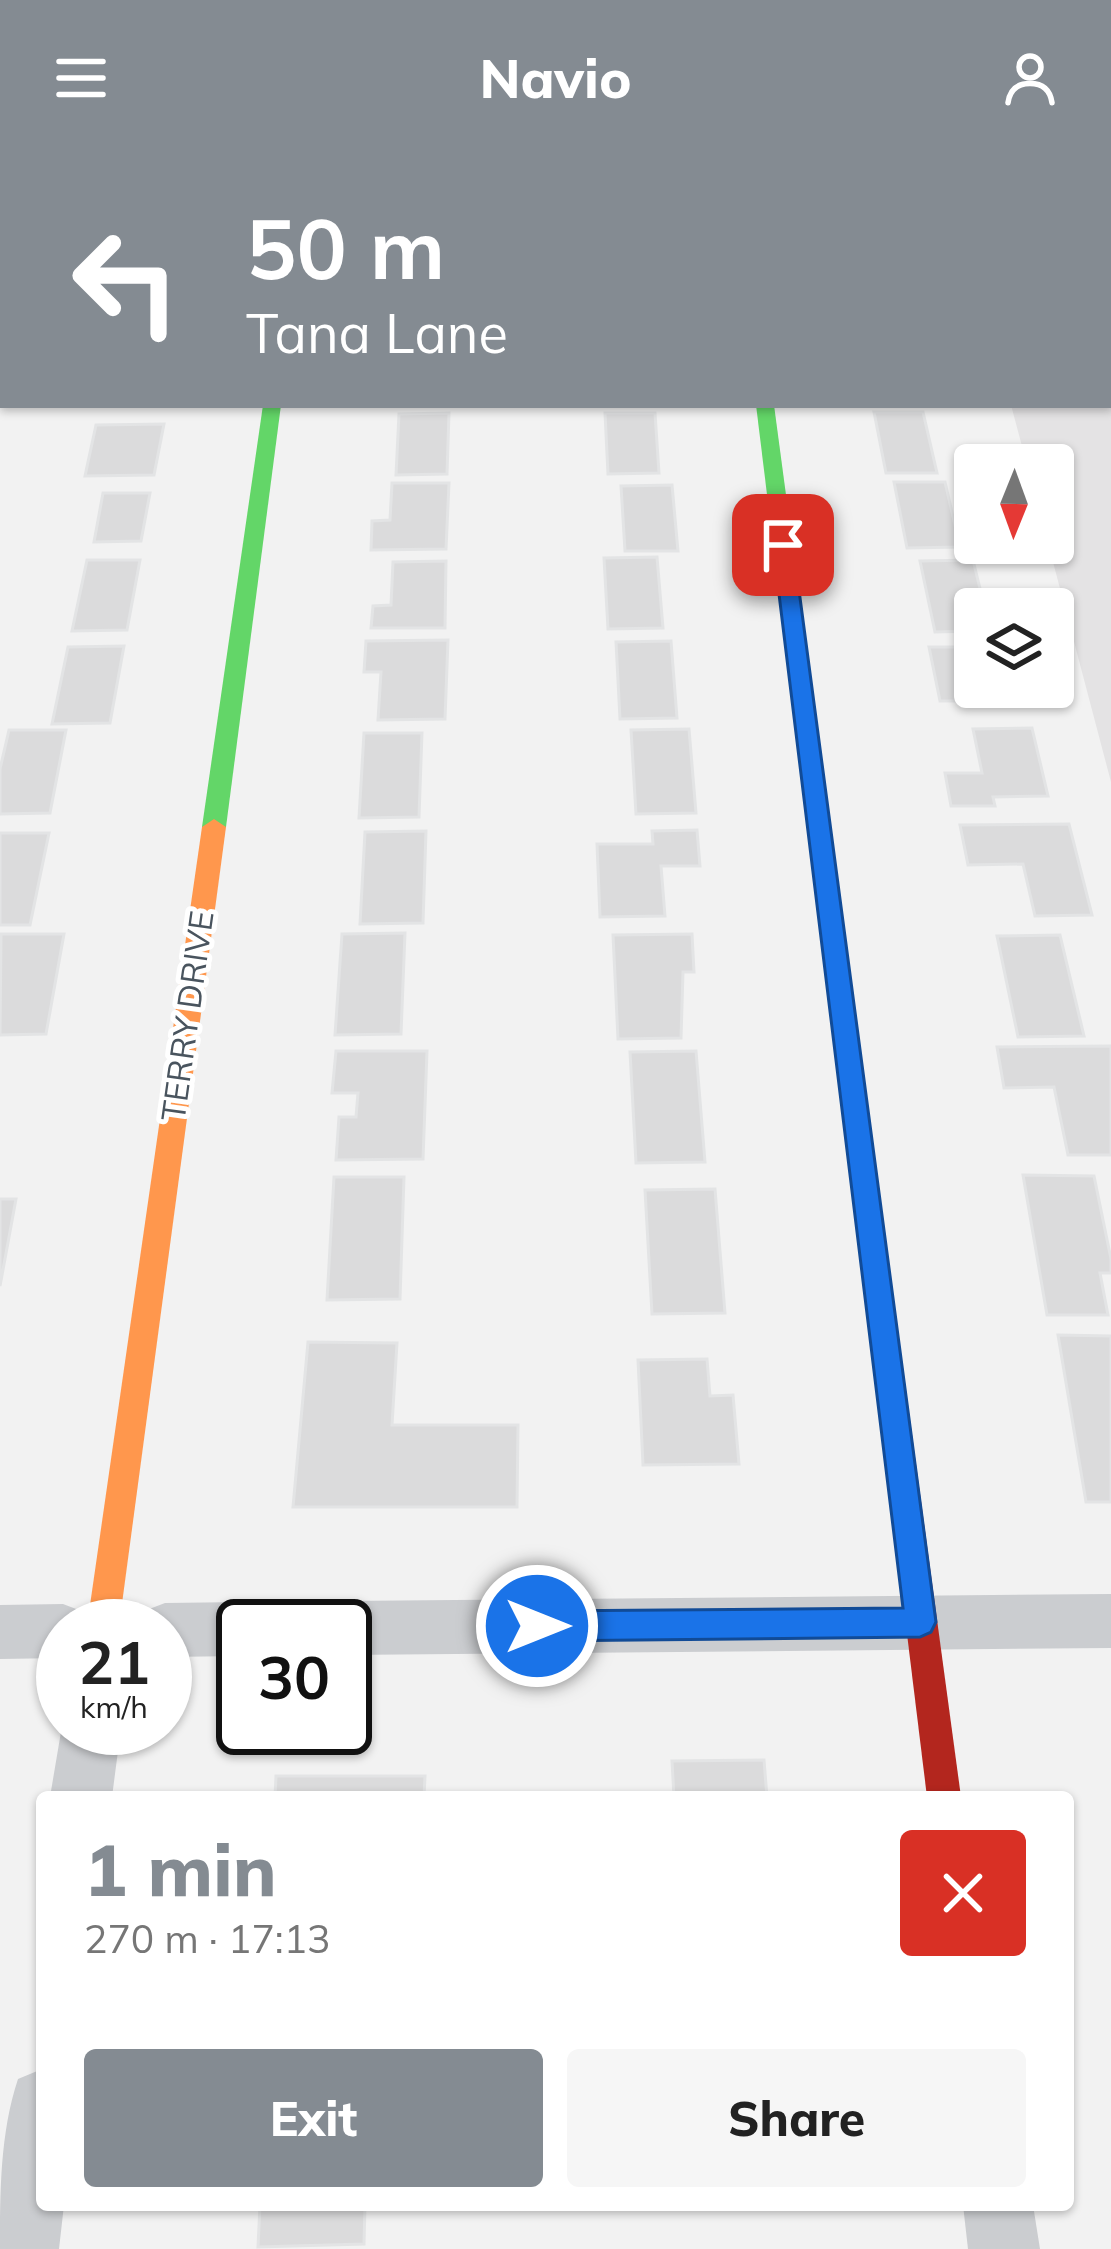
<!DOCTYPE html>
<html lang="en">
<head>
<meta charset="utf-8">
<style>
  body { margin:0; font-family:Mulish,sans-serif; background:#f6f6f6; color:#222; height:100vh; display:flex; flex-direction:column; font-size:45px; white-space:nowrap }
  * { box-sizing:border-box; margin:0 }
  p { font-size:39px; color:#767676 }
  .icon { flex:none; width:66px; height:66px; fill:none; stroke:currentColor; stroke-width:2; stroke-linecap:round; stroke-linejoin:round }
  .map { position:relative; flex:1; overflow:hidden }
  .sheet { position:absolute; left:36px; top:1635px; width:1038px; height:420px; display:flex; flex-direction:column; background:#fff; border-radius:12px; box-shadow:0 3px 9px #0004 }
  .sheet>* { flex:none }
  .top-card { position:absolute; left:0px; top:0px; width:1113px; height:252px; box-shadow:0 3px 9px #0004; background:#848b92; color:#fff; overflow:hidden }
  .needle { width:78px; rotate:181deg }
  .tools { position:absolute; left:954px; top:288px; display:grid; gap:24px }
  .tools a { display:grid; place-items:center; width:120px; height:120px; border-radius:12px; background:#fff; box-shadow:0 3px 9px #0004; font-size:60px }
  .speed { position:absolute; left:36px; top:1443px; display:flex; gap:24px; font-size:60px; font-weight:700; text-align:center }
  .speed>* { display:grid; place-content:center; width:156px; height:156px; border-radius:50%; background:#fff; box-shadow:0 3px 9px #0004; line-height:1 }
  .speed small { font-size:30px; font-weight:400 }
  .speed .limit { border:6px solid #111; border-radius:18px; background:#fff; color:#111 }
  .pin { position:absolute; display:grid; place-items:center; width:102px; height:102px; color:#fff; margin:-51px; border-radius:24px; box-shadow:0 6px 18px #0006 }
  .me { position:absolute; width:132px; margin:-66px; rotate:90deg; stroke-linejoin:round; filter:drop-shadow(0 0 9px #0008) }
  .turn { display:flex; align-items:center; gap:42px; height:252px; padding:0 48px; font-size:54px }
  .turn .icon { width:156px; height:156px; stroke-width:2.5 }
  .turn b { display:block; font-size:84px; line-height:102px }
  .round { display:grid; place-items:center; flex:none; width:126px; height:126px; border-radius:12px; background:#f6f6f6 }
  .summary { display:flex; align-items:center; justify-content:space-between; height:204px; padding:0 48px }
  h1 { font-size:72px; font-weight:800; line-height:90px; color:#848b92 }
  .button { display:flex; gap:24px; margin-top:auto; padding:24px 48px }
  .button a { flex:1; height:138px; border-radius:12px; background:#848b92; color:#fff; font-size:48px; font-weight:800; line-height:138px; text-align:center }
  .button a+a { background:#f6f6f6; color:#222 }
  header { display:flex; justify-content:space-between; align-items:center; height:156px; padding:0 48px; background:#848b92; color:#fff; font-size:54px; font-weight:800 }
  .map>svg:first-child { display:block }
  .education { fill:#e4e3e4 }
  .building { fill:#dbdbdc; stroke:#e3e4e5; stroke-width:3 }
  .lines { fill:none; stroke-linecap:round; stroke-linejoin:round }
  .lane { fill:#cbcdd0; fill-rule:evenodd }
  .street { fill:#cbcdd0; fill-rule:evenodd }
  .fast { fill:#63d668; fill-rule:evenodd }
  .slow { fill:#ff974d; fill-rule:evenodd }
  .jam { fill:#b3261e; fill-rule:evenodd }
  .route { fill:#1a73e8; stroke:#114b97; stroke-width:3 }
  .labels { text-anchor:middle; stroke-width:10; stroke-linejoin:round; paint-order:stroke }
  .street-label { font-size:33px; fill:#49545e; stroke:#fff }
</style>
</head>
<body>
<header><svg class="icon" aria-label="menu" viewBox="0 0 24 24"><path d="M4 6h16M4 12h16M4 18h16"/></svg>Navio<svg class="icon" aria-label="person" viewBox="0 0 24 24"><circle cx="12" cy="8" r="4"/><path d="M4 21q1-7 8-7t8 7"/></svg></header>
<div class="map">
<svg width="1111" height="2093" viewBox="0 0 1111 2093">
  <rect width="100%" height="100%" fill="#f2f2f2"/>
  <polygon class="education" points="1111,54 1111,626 1048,387 1053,387 1053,309 1027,309 1011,249 1110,249"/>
  <g class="building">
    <polygon points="874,256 923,256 937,317 886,317"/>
    <polygon points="449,257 447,318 396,319 399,258"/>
    <polygon points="605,257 655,257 659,317 608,318"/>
    <polygon points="164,268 154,319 85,320 96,269"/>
    <polygon points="894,326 945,326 960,391 907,392"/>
    <polygon points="392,327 449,327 446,393 371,394 372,365 390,364"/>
    <polygon points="672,329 678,395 625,395 621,330"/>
    <polygon points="103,337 150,337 141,385 94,386"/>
    <polygon points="657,401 663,472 608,473 604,402"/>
    <polygon points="87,404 140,404 127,474 72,475"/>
    <polygon points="973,404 985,453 975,453 975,475 935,476 920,405"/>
    <polygon points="446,405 445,472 371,472 373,450 391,449 393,406"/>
    <polygon points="448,484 445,563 378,564 381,516 364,516 366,485"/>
    <polygon points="671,485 677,562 620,563 616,486"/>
    <polygon points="124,490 110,567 52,568 68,491"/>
    <polygon points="929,491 975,491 975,531 996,531 1000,545 940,545"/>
    <polygon points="1032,572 1048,640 993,641 995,650 951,650 945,617 982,617 973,573"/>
    <polygon points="689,573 696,657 636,658 631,574"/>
    <polygon points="9,574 66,574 50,657 0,658 0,613"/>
    <polygon points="364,577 422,577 419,661 359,662"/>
    <polygon points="1069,668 1092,759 1035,760 1023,708 968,709 960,669"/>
    <polygon points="697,674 700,710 661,710 665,760 600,761 597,688 653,688 652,675"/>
    <polygon points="426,675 423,767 360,768 365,676"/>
    <polygon points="0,677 49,677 30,769 0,769"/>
    <polygon points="405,777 401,878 335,879 342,778"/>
    <polygon points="1,778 64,778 46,878 0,879"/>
    <polygon points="692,778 694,816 683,816 681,882 618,883 613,779"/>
    <polygon points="1060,779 1084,880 1018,881 997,780"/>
    <polygon points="1111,890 1111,999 1068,999 1054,931 1004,932 997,891"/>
    <polygon points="336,895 427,895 423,1003 336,1004 339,961 356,961 358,937 332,937"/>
    <polygon points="696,895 705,1006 636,1007 630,896"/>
    <polygon points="1023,1019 1094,1020 1111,1103 1111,1117 1100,1117 1108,1159 1047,1159"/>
    <polygon points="334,1021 404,1021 400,1143 327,1144"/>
    <polygon points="715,1033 725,1157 652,1158 645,1034"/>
    <polygon points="0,1043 16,1043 0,1130"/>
    <polygon points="1058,1179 1111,1180 1111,1346 1086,1346"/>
    <polygon points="308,1186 397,1187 392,1269 518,1269 517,1351 293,1351"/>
    <polygon points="707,1203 710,1240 733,1239 739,1308 643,1309 638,1204"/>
    <polygon points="764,1604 767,1641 674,1641 672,1605"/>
    <polygon points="276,1620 425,1620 424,1641 275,1641"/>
    <polygon points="260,2049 365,2049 364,2088 258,2091"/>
  </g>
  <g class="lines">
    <rect class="lane" x="0" y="201" width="3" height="10"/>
    <g class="street">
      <polygon points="1111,1438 1111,1492 345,1499 345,1470 316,1470 324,1453 345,1445"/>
      <polygon points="243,1446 264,1454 271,1470 243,1470 243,1500 165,1501 165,1470 137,1470 144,1455 165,1447"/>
      <polygon points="63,1448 84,1456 90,1470 63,1470 63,1502 0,1503 0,1449"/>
      <polygon points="63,1564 63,1572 121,1572 112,1641 50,1641"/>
      <path d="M42 1913V2049H64L59 2093H0C0 2036 0 1977 18 1923Z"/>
      <polygon points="963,2049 1033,2049 1040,2093 968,2093"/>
    </g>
    <g class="fast">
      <polygon points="263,249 281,249 226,671 214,679 202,671"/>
      <polygon points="756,249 774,249 875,1005 871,1012 853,1012 849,1005"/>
    </g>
    <g class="slow">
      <rect x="1110" y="24" width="1" height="10"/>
      <polygon points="214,663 226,671 119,1470 87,1470 202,671"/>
    </g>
    <polygon class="jam" points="862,995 871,998 875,1005 961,1641 927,1641 849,1005 853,998"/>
  </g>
  <polygon class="route" points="783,383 793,389 936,1466 931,1476 920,1481 537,1485 526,1480 521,1470 526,1460 537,1455 903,1452 773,389"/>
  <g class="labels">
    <g class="street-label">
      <text transform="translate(187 860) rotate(-82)" y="12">TERRY DRIVE</text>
    </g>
  </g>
</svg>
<div class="tools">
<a><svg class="needle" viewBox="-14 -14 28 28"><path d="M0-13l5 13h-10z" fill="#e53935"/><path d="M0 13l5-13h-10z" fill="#767676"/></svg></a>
<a><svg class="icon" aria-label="layers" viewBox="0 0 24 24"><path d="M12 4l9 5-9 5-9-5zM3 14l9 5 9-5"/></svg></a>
</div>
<div class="speed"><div>21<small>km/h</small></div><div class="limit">30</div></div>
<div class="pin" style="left:783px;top:389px;background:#d93025"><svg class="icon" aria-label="arrive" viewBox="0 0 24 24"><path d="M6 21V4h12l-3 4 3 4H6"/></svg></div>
<svg class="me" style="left:537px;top:1470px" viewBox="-20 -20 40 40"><circle r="17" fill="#1a73e8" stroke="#fff" stroke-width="3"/><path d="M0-11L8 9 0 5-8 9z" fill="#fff"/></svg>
<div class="top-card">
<div class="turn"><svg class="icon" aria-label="left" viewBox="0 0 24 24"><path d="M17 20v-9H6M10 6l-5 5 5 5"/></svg><div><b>50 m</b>Tana Lane</div></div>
</div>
<section class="sheet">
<div class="summary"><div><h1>1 min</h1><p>270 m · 17:13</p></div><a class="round" style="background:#d93025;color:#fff"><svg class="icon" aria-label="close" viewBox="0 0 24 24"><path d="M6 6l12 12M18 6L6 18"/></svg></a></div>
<div class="button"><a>Exit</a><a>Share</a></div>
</section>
</div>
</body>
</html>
